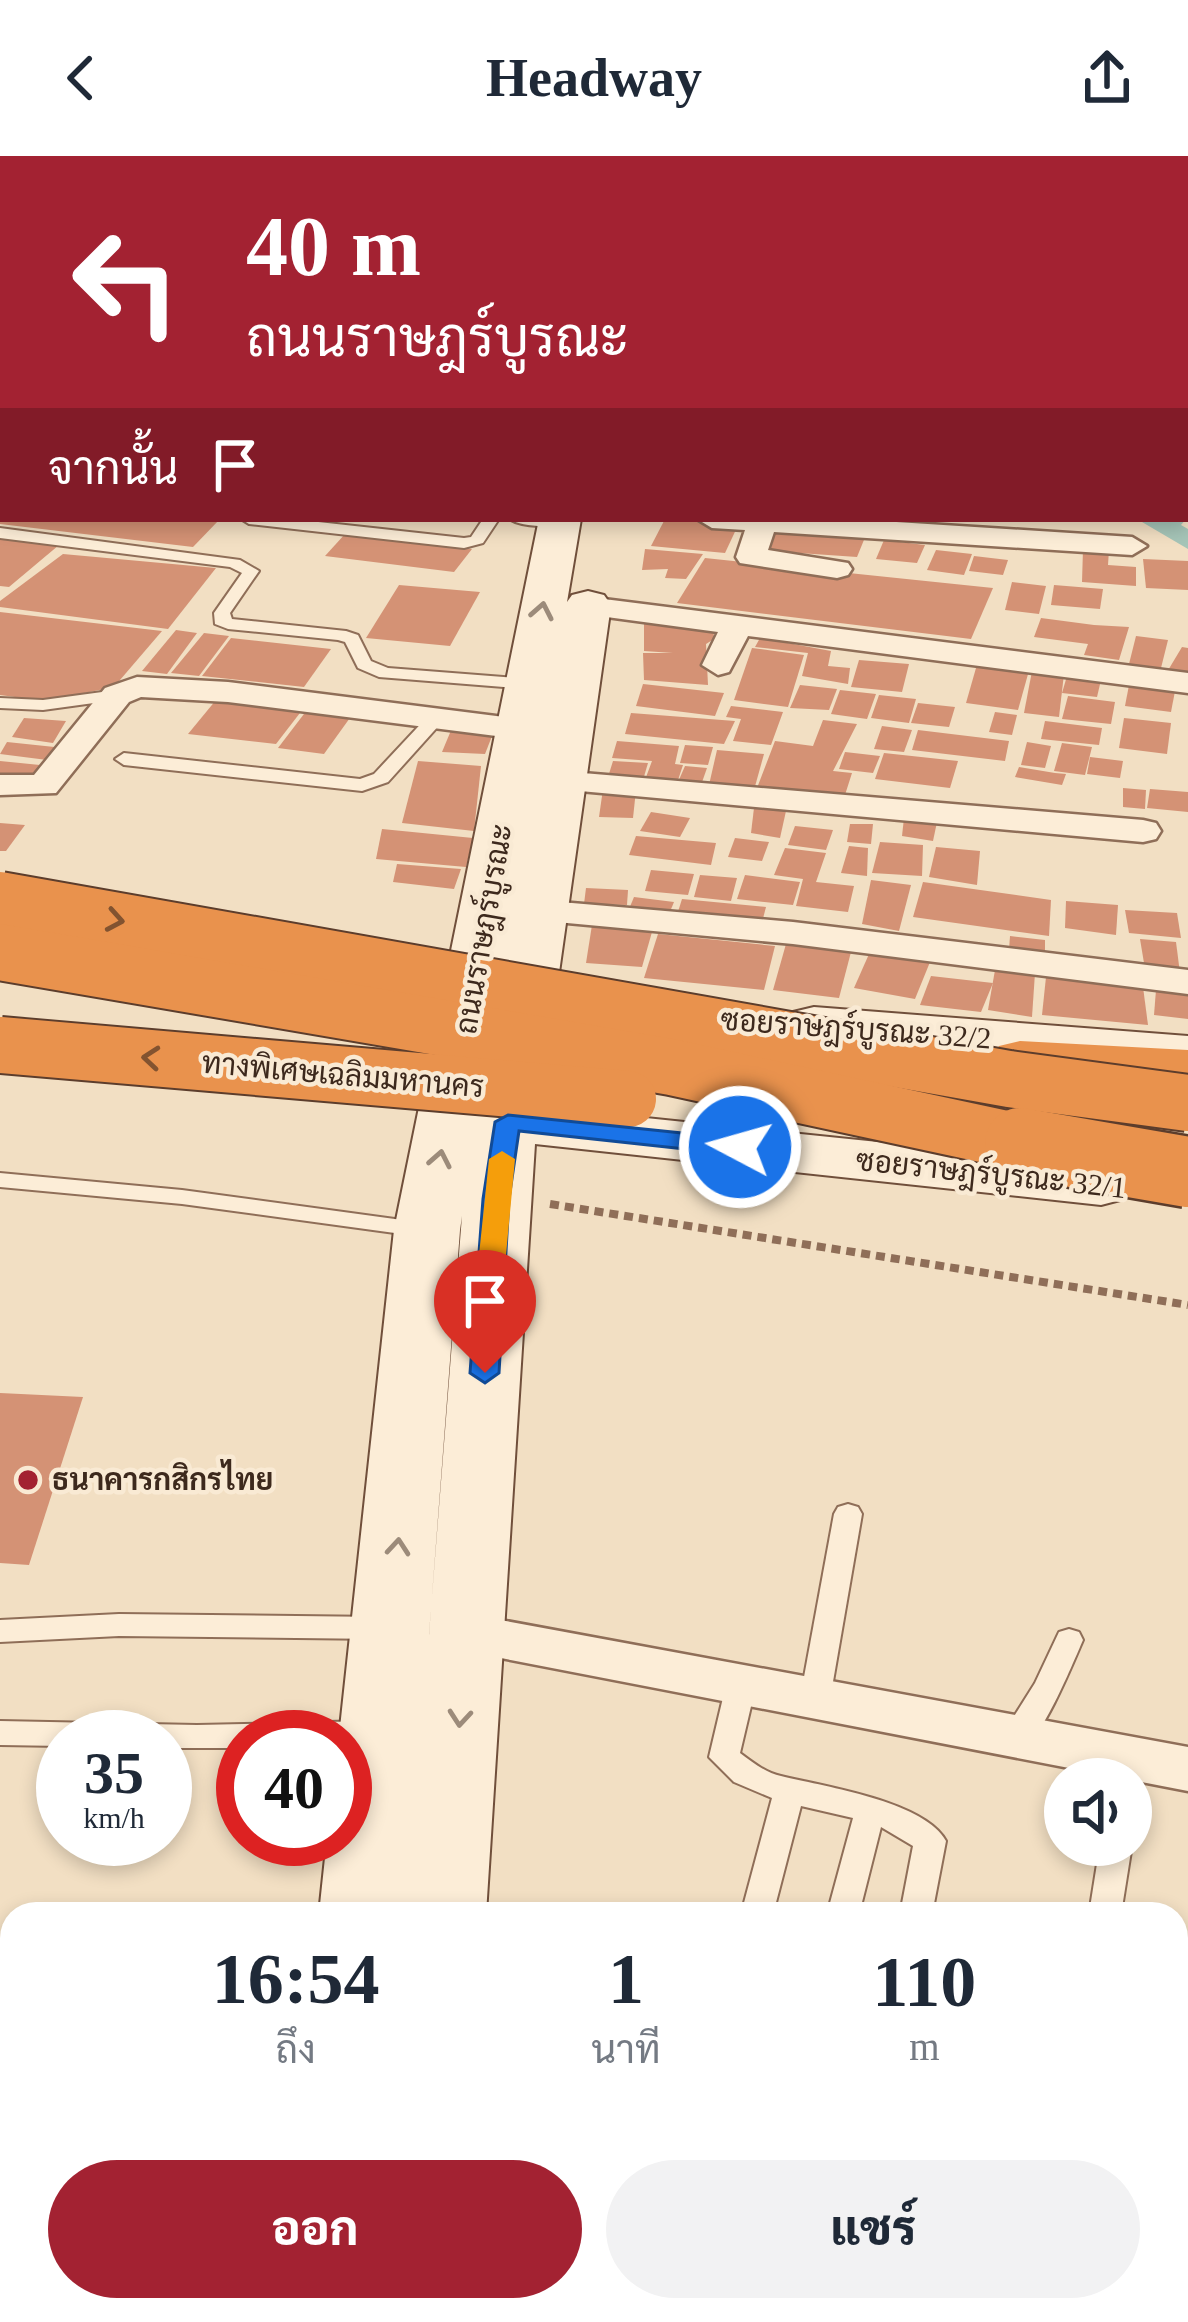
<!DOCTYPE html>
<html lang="th">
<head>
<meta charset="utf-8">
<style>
  body { margin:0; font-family:"Times New Roman",Sarabun,serif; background:#f2f2f3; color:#1f2937; height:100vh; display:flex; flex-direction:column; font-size:45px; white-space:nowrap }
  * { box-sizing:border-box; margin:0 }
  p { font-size:39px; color:#747a83 }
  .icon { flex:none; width:66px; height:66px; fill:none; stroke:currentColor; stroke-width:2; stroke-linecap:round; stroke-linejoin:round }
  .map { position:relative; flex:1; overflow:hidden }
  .panel { position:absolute; left:0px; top:1746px; width:1188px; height:420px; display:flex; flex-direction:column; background:#fff; border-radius:36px 36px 0 0; box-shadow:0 6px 18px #0003 }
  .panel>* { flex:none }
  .top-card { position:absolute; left:0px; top:0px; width:1188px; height:366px; box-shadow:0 6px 18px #0003; background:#a32232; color:#fff; overflow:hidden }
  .fabs { position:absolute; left:1044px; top:1602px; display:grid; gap:24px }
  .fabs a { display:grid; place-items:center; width:108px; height:108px; border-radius:50%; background:#fff; box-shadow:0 6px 18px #0003; font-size:60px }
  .speed { position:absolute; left:36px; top:1554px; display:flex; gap:24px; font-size:60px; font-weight:700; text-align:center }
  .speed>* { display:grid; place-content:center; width:156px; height:156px; border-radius:50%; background:#fff; box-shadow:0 6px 18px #0003; line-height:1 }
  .speed small { font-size:30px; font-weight:400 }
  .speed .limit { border:18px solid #d22; background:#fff; color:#111 }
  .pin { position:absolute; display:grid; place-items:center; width:102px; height:102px; color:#fff; margin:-123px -51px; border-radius:50% 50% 50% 0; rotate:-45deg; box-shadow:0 0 12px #0007 }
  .pin .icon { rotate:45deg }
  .me { position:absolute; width:132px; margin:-66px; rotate:276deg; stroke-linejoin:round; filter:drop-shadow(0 0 9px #0008) }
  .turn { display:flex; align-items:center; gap:42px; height:252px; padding:0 48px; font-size:54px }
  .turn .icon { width:156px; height:156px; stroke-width:2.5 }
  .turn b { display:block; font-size:84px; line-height:102px }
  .then { display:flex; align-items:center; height:114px; padding:0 48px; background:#0003; gap:24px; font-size:45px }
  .eta { display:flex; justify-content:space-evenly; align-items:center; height:204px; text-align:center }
  .eta b { font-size:72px; font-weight:800; line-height:84px }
  .cta { display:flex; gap:24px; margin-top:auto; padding:24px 48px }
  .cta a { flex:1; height:138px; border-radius:72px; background:#a32232; color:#fff; font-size:48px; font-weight:800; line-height:138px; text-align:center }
  .cta a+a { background:#f2f2f3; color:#1f2937 }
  header { display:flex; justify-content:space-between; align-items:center; height:156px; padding:0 48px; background:#fff; font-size:54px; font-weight:800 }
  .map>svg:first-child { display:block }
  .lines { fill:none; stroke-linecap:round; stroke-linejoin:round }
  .canal { fill:#a6c5b8; fill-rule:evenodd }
  .building { fill:#d49275 }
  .lane-casing { stroke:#8f6e58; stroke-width:4 }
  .street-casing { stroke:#8f6e58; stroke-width:5 }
  .secondary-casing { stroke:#704f3b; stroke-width:4 }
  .highway-casing { stroke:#5c3d2c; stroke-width:4 }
  .path-far1 { stroke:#8f6e58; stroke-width:4.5; stroke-dasharray:4.5 3; stroke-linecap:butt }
  .path { stroke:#8f6e58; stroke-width:8; stroke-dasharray:9 6; stroke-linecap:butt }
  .lane { fill:#fcedd7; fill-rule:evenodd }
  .street { fill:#fcedd7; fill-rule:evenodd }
  .secondary { fill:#fcedd7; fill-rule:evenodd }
  .highway { fill:#e9924d; fill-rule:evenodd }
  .highway-bridge-far1-casing { stroke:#5c3d2c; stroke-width:60; stroke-linecap:butt }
  .highway-bridge-casing { stroke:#5c3d2c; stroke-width:75; stroke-linecap:butt }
  .highway-bridge-far1 { stroke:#e9924d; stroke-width:56 }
  .highway-bridge { stroke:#e9924d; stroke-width:70 }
  .oneway { stroke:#9c8b7a }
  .oneway2 { stroke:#825330 }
  .route { fill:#1a73e8; stroke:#114b97; stroke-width:3 }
  .slow { fill:#f59e0b }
  .poi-dot { fill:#a32232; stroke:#f9ead4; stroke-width:4.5 }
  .labels { text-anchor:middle; stroke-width:9; stroke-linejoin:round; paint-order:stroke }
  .street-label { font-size:30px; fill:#3d291d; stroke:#f9ead4 }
  .poi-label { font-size:30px; font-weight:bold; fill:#3d291d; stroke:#f9ead4; text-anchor:start }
</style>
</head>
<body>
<header><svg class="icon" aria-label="back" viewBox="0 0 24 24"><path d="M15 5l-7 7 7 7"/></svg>Headway<svg class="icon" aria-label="share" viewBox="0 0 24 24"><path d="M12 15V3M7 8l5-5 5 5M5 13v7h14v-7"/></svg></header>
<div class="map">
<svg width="1188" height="2166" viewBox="0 0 1188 2166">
  <rect width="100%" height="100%" fill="#f2dfc3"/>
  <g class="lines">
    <g class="canal">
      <polygon points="716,0 744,0 746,3 718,3"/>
      <polygon points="1185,108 1188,109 1188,123 1185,122"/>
      <rect x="1185" y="275" width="3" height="16"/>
      <polygon points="1185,311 1188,312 1188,330 1185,329"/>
      <polygon points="1185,362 1186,363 1181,369 1188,373 1188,393 1142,366"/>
      <polygon points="0,1805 12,1807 12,1857 0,1855"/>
      <polygon points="1176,2024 1188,2027 1188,2085 1176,2082"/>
    </g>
  </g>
  <g class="building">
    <polygon points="0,363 220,363 193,391 0,368"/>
    <polygon points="665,363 712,363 740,365 725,397 651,390"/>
    <polygon points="778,368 868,374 857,401 770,395"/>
    <polygon points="345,378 472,393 454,416 325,400"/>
    <polygon points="0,380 59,389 9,431 0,430"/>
    <polygon points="884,384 925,389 917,407 876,403"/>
    <polygon points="645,393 703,398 686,423 665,422 668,413 642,414"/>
    <polygon points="1083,393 1109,394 1108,409 1136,411 1136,430 1082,426"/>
    <polygon points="936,394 972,398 964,419 927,414"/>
    <polygon points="63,398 216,412 168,473 0,451 0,445"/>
    <polygon points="974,400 1008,404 1003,419 969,415"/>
    <polygon points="705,402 993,432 971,483 677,447"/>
    <polygon points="1143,403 1188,405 1188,434 1146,432"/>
    <polygon points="1012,426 1046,430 1039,458 1005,454"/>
    <polygon points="399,429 480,436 450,490 366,482"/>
    <polygon points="1054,429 1103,433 1100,453 1051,449"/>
    <polygon points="0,456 162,475 114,531 45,545 0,539"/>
    <polygon points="644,459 713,466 714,483 706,488 708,529 644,524 643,497 673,497 644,495"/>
    <polygon points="1041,462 1094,469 1129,471 1119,504 1084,499 1088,488 1034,481"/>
    <polygon points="176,474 197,477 167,518 142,515"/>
    <polygon points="204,477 229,480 199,520 171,517"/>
    <polygon points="1136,480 1168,484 1160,516 1128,512"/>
    <polygon points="231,482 331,493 304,531 202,520"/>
    <polygon points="760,482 831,495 828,510 850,512 848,528 802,520 808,497 755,491"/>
    <polygon points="1182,491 1188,492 1188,520 1167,516"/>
    <polygon points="752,492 804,499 788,551 734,544"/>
    <polygon points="859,504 909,508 902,536 851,531"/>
    <polygon points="978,505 1030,511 1018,554 966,547"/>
    <polygon points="1032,515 1064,518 1059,561 1024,557"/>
    <polygon points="1067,520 1101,524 1097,541 1062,537"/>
    <polygon points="643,528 724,537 715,560 636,550"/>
    <polygon points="800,529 837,533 829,554 790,552"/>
    <polygon points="1129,529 1175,535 1171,556 1125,550"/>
    <polygon points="840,534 876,538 867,563 831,558"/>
    <polygon points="879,539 916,543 909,567 871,562"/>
    <polygon points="1068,540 1115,546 1111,568 1062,563"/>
    <polygon points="216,544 303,553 276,588 188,578"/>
    <polygon points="918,547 955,551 949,571 911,567"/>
    <polygon points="731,550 783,556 771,589 733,585 741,563 726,561"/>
    <polygon points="307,554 352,559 324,598 278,592"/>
    <polygon points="995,556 1017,559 1012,579 989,576"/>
    <polygon points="631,557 735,565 724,588 625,578"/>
    <polygon points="24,562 66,565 53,587 12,581"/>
    <polygon points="1124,562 1171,567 1167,598 1119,592"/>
    <polygon points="823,564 857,568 833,615 852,617 844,642 757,632 775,585 813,590"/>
    <polygon points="1045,565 1102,572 1099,589 1041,583"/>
    <polygon points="882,570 912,574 904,596 874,593"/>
    <polygon points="452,572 494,575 485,598 442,596"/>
    <polygon points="918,574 1009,585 1005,605 912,594"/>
    <polygon points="617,585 679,590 675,608 683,609 677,627 645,624 652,605 612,602"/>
    <polygon points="7,586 64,592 55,605 0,598"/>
    <polygon points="1027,586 1051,590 1045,612 1021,609"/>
    <polygon points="1062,587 1092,591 1085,619 1054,615"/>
    <polygon points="685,589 713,591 708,609 680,607"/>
    <polygon points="717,594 764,598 754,634 709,629"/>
    <polygon points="845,596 880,600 873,617 839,613"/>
    <polygon points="884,597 958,605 950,632 875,623"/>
    <polygon points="1090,601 1123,605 1120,622 1087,618"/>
    <polygon points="0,605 40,609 30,623 0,620"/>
    <polygon points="418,605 481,610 474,675 402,667"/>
    <polygon points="613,605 648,607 643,624 608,621"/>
    <polygon points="685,610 707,612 701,629 678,626"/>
    <polygon points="1019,611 1055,617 1066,618 1062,629 1015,621"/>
    <polygon points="1123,632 1146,634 1145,653 1123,651"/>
    <polygon points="603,633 636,634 633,662 599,661"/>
    <polygon points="1150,633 1188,636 1188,656 1147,652"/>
    <polygon points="754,652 786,655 780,682 751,677"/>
    <polygon points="651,656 690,662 680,681 640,675"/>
    <polygon points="904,662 937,666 933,685 902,680"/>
    <polygon points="0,667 25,669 6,695 0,695"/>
    <polygon points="850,668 873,668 871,688 847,686"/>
    <polygon points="795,670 833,674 826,694 788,689"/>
    <polygon points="382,673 473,682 466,711 376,703"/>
    <polygon points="636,680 716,687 711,709 629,699"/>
    <polygon points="735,682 769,686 762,705 728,701"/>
    <polygon points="880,686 923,689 922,720 872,717"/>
    <polygon points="849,690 868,692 867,720 841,717"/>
    <polygon points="936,691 980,695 977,729 929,721"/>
    <polygon points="785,692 826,697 816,726 854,730 848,756 796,750 803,723 774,719"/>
    <polygon points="397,708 461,713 454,733 393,726"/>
    <polygon points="651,714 694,718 688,739 645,735"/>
    <polygon points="700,719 737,722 731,745 694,741"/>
    <polygon points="745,719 800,726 793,749 737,743"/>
    <polygon points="871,724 911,729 899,775 862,768"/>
    <polygon points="923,726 1051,744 1049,780 913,761"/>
    <polygon points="586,732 628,734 627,749 584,748"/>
    <polygon points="634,741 674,746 667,763 627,758"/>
    <polygon points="682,743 766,751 761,770 676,762"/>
    <polygon points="1066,745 1118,749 1116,779 1065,772"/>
    <polygon points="1125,754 1177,757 1181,782 1129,777"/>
    <polygon points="592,769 652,776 642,811 586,807"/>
    <polygon points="658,778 775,790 764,834 644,822"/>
    <polygon points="1010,780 1045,784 1045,801 1009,794"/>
    <polygon points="1140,783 1176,786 1180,817 1145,813"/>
    <polygon points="786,788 851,796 839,842 773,834"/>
    <polygon points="869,798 930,806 915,843 854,832"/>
    <polygon points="995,814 1035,817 1032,861 988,854"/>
    <polygon points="931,820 993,827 981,856 920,849"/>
    <polygon points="1046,821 1143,831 1148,869 1042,859"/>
    <polygon points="1156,834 1188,836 1188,863 1154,859"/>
    <polygon points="0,1237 83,1241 29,1409 0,1407"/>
  </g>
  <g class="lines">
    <defs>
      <g id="lane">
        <polygon points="111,0 124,0 110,3"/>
        <polygon points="211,0 251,0 255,3 215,3"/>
        <rect x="0" y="70" width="3" height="8"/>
        <polygon points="0,110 3,111 3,119 0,118"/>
        <polygon points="241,363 291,363 464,382 471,381 483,363 499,363 483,387 464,392 249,368"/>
        <path d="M509 363H566L568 365C555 373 522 371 509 363Z"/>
        <polygon points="0,372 240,404 259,415 230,457 232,463 346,475 358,479 371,505 388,512 528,523 537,528 528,533 379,521 358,512 345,486 338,484 228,473 215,468 214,457 242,417 230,411 0,382"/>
        <polygon points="117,534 126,539 123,543 43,554 0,552 0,542 43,544"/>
        <polygon points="436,557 445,562 442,566 388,626 362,635 124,609 115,603 124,597 360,623 374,618 430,558"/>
        <polygon points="0,1017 182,1034 424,1067 436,1074 424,1081 182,1048 0,1031"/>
        <polygon points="848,1348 858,1351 862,1358 830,1543 825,1551 815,1554 805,1551 800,1543 834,1358 838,1351"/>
        <polygon points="119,1458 381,1461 391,1464 395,1472 391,1480 381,1483 119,1480 0,1486 0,1464"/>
        <path d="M1069 1473 1079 1476 1083 1484C1073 1507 1044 1578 1025 1590 1017 1595 1013 1592 1005 1589L1001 1581 1035 1527 1059 1476Z"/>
        <path d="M741 1518 751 1521 756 1529 740 1597C752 1606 766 1617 781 1620 821 1630 925 1645 946 1685L932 1758H900L913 1690 881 1671 859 1758H827L853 1662 801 1650 773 1758H741L772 1642 734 1626 709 1601 726 1529 731 1521Z"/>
        <polygon points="0,1565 197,1569 369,1565 380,1569 384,1577 380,1585 345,1589 345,1581 243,1581 243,1592 165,1592 165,1581 63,1581 63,1590 0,1589"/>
        <polygon points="1100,1689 1132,1689 1121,1758 1089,1758"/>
        <polygon points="1176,1876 1188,1881 1188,1921 1176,1916"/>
        <polygon points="12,1931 12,1961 0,1962 0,1932"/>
        <polygon points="1176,1968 1188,1973 1188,2005 1176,2000"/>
        <polygon points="131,2154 167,2154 166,2166 130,2166"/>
      </g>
      <g id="street">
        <polygon points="858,0 885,0 887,3 861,3"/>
        <polygon points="1113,0 1146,0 1111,3"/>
        <polygon points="1185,63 1188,64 1188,78 1185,77"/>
        <polygon points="0,260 3,261 3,277 0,276"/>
        <polygon points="697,363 849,363 1132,381 1147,390 1132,399 774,376 768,394 848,407 852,413 848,419 837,422 740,407 736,401 745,374 712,372"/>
        <polygon points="588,441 1188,517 1188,537 748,480 729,516 718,519 702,509 718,476 577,457 572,450"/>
        <polygon points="137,521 228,526 520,563 537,573 520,583 228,546 141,541 129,546 56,637 0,639 0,619 34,619 105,532"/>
        <polygon points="559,615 1143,664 1156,667 1161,675 1156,683 1143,686 547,632 542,625 547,618"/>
        <polygon points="537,744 793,766 1188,814 1188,838 793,788 524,763 518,755 524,747"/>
        <polygon points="468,1458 1188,1591 1188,1635 449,1492 441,1478 449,1464"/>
      </g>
      <g id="secondary">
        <path d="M539 363H581L567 446 572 439 588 435 604 439 611 449 540 951 1101 1009 1124 1015 1133 1029 1124 1043 1101 1049 535 988 486 1758H319L327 1683H345V1581H339L394 1074ZM462 1060 429 1478V1479L460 1074Z"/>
        <polygon points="814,851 1188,880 1188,916 793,882 784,869 793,856"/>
        <polygon points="269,2154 460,2154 460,2166 266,2166"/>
      </g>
      <polygon id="highway" points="1020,885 1188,894 1188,930 1020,921 999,916 990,903 999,890"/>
    </defs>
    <use href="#lane" class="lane-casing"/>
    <use href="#street" class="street-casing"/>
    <use href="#secondary" class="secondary-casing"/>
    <use href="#highway" class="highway-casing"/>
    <polyline class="path-far1" points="744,0 755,3"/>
    <polyline class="path" points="550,1048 1188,1149"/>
    <use href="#lane" class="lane"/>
    <use href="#street" class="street"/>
    <use href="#secondary" class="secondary"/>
    <use href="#highway" class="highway"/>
    <defs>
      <g id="highway-bridge-far1">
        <polyline points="0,744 1009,923 1188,947"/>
        <polyline points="0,796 671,911 1038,990"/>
        <polyline points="0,889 628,943"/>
      </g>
      <polyline id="highway-bridge" points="1020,987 1188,1016"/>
    </defs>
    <use href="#highway-bridge-far1" class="highway-bridge-far1-casing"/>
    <use href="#highway-bridge" class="highway-bridge-casing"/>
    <use href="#highway-bridge-far1" class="highway-bridge-far1"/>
    <use href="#highway-bridge" class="highway-bridge"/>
  </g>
  <defs><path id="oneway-chevron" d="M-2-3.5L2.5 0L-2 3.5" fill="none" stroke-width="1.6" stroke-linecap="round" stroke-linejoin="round" transform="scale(3)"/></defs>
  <g class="oneway">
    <use href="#oneway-chevron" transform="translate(542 455) rotate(-79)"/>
    <use href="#oneway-chevron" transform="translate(440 1003) rotate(-79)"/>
    <use href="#oneway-chevron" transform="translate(398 1391) rotate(-85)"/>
    <use href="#oneway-chevron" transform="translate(460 1562) rotate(95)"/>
  </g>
  <g class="oneway2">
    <use href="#oneway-chevron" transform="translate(115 764) rotate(10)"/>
    <use href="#oneway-chevron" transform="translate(151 902) rotate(-175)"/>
  </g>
  <polygon class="route" points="508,959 740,983 753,991 740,999 519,975 509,1043 499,1217 485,1227 470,1217 483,1043 495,966"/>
  <polygon class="slow" points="502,995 515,1003 506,1099 492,1108 479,1099 489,1003"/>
  <circle class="poi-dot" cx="28" cy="1324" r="12"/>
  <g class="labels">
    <g class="street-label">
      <text transform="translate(484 773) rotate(-80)" y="10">ถนนราษฎร์บูรณะ</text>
      <text transform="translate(856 873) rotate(4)" y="10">ซอยราษฎร์บูรณะ 32/2</text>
      <text transform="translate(343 919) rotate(5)" y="10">ทางพิเศษเฉลิมมหานคร</text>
      <text transform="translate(991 1018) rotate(6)" y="10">ซอยราษฎร์บูรณะ 32/1</text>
    </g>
    <g class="poi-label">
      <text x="52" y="1334">ธนาคารกสิกรไทย</text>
    </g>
  </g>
</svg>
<div class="fabs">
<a><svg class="icon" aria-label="sound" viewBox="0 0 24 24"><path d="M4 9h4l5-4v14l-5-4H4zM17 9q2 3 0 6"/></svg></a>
</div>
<div class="speed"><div>35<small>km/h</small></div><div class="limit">40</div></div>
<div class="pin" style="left:485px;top:1217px;background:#d93025"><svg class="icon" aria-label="arrive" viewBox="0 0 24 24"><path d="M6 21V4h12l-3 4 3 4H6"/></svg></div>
<svg class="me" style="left:740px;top:991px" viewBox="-20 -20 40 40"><circle r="17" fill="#1a73e8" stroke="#fff" stroke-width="3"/><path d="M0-11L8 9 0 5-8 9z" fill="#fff"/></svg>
<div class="top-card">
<div class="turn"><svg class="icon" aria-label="left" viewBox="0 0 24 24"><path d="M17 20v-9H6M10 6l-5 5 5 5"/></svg><div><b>40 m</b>ถนนราษฎร์บูรณะ</div></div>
<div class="then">จากนั้น<svg class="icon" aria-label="arrive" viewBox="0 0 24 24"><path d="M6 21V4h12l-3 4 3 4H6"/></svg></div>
</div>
<section class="panel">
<div class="eta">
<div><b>16:54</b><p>ถึง</p></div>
<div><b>1</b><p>นาที</p></div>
<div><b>110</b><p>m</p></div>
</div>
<div class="cta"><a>ออก</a><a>แชร์</a></div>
</section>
</div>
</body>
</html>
